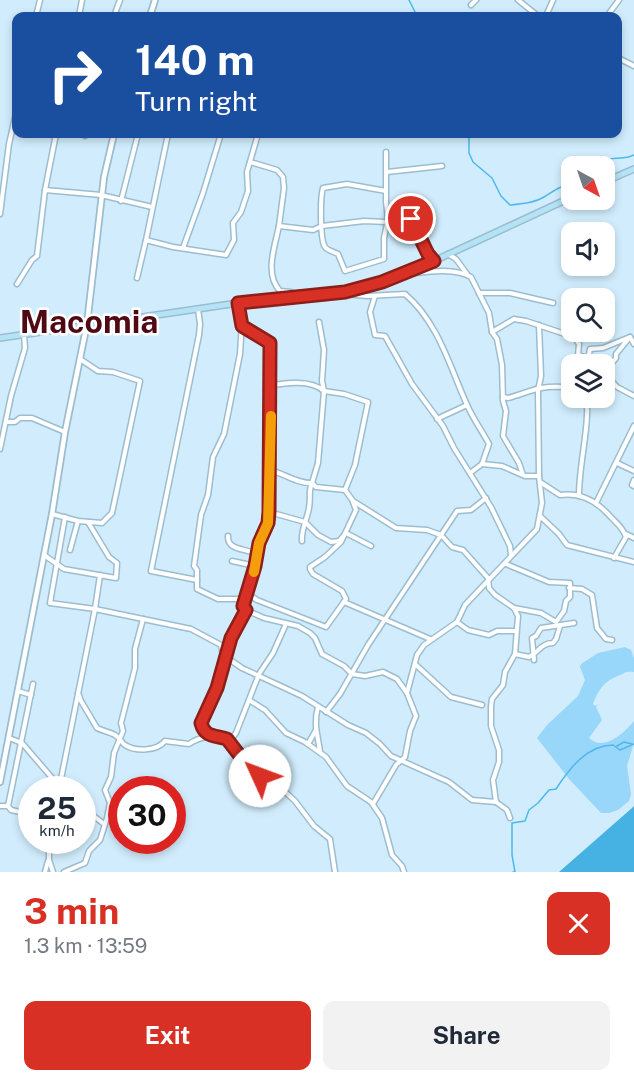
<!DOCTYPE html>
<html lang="en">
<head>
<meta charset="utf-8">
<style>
  body { margin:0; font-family:"Public Sans",sans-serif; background:#f2f2f3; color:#1f2937; height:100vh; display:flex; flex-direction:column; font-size:22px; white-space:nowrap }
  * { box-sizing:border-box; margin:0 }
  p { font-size:20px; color:#747a83 }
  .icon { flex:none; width:33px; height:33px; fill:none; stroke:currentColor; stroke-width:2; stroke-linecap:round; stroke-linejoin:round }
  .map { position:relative; height:872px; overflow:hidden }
  .side { display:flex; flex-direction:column; background:#fff; flex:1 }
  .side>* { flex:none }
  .banner { position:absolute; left:12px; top:12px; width:610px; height:126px; border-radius:12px; box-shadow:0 3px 9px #0003; background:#1a4fa0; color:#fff; overflow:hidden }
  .needle { width:39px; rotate:140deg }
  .buttons { position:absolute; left:561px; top:156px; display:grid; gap:12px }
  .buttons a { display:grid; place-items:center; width:54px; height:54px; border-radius:12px; background:#fff; box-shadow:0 3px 9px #0003; font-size:30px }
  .speed { position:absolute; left:18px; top:776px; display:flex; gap:12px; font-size:30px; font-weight:700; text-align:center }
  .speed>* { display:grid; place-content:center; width:78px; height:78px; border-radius:50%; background:#fff; box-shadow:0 3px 9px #0003; line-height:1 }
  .speed small { font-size:15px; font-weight:400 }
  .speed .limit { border:9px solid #d22; background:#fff; color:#111 }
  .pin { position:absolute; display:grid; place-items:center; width:51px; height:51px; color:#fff; margin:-26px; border:3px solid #fff; border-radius:50%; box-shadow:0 2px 6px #0007 }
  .me { position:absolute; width:66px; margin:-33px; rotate:313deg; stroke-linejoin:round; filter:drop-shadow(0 0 4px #0008) }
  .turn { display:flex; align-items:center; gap:21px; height:126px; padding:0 24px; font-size:27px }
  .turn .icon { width:78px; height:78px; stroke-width:2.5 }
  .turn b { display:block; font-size:42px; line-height:51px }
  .round { display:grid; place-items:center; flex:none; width:63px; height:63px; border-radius:12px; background:#f2f2f3 }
  .head { display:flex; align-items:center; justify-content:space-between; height:102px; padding:0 24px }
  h1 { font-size:36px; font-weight:700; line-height:45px; color:#d93025 }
  .primary-button { display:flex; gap:12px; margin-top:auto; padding:12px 24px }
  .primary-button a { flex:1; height:69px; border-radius:12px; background:#d93025; color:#fff; font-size:24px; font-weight:700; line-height:69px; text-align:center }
  .primary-button a+a { background:#f2f2f3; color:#1f2937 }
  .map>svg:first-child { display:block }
  .green { fill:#98d7f9 }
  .forest { fill:#46b2e4 }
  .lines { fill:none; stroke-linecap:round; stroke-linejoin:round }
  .stream { stroke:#4db8eb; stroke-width:1.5 }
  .minor-casing { stroke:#9cbdd0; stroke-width:7 }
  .tertiary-casing { stroke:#9cbdd0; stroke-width:8 }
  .secondary-casing { stroke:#9cbdd0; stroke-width:8 }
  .minor { stroke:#fff; stroke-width:4 }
  .tertiary { stroke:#fff; stroke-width:4.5 }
  .secondary { stroke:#b3e3f4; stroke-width:5 }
  .route-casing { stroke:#8d1f18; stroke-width:15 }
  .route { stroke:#d93025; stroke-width:10 }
  .slow { stroke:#f59e0b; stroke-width:10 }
  .labels { text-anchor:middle; stroke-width:5; stroke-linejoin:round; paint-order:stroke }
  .town-label { font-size:32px; font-weight:bold; fill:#500a14; stroke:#fff }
</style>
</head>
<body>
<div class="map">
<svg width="634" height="872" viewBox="0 0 634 872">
  <rect width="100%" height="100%" fill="#d1edfd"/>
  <path class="green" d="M625 647 631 650 634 658V672C627 671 626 672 620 675 605 681 599 688 593 704L595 706 598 704 596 707 602 720 589 738C604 752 624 733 634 721V743L627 766 631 794 629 801 618 810 609 813H601L569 779 537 738 547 725 578 696 585 680 580 667 581 664 598 653Z"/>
  <polygon class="forest" points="634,806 634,872 559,872 632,808"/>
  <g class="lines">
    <g class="stream">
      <polyline points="409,0 417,16"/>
      <path d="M469 134V153L473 162 492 178 501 196 510 205C521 204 534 203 544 197 557 189 556 188 572 184"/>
      <path d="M599 166C608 153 621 162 634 155"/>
      <polyline points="617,746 624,742 632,744"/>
      <path d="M513 872H515L512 855V823L525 821 529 810 538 803 549 790 556 789C569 769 587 745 613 745L620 750 634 744"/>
    </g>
    <defs>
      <g id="minor">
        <polyline points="518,0 538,16"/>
        <polyline points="471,5 476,0"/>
        <polyline points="36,16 40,0"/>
        <polyline points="79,16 82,0"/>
        <polyline points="114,16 120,0"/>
        <polyline points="546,16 553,0"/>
        <polyline points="607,16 619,0"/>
        <polyline points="618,58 634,66"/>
        <polyline points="85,136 86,134"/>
        <polyline points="250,162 277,170 283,177 284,188 279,226"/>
        <polyline points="387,172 442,166"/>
        <polyline points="45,190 101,195 152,207"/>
        <path d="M386 191 347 184 323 188C320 198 320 240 325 247 328 251 335 252 338 254L345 271 384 259V238L388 219 386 202V152"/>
        <polyline points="121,201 138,134"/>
        <polyline points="0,214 9,144 16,113"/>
        <polyline points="388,219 411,218 428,254 434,261"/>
        <polyline points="146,240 168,134"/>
        <polyline points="183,248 203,193 221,134"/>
        <polyline points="448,254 456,259 467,274"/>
        <path d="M407 274C426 272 453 267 471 277L489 313 492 332 497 339 502 365 503 401 506 411 503 436 519 463 523 475"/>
        <polyline points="137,278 146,240 173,247 226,255 234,240 233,223 241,212 248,191 247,172 258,134"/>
        <polyline points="17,284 32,260 37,256 45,190 56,134"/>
        <polyline points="479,293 510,293 553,303"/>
        <path d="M343 294 368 296 405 294C439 323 450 368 468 407 474 420 482 431 489 444L482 464 470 473"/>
        <polyline points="375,296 370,312 375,335 385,336 412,384 443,426 454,448 491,507 510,546 511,555"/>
        <path d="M298 297 291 292 280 291C264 274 275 246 279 226L313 230 322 226 364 221 387 222"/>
        <polyline points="198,309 200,324 199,335 151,571 197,580 197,589 218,599 244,599 243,606 246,610 264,618 298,626 310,633 315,638 322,654 344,666 352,674 365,676 383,672 397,679 407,693 416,716 410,731 405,757 396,765 373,804"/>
        <polyline points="319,322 324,350 322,381 324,391 344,394 368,402 355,465 345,490"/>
        <path d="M242 326 270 343 268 523C264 531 260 538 258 546 255 563 255 586 244 599"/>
        <polyline points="492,332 514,319 526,321 574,337 579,344 578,355 585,357 588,359"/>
        <polyline points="630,337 634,344"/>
        <polyline points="587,364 590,349 603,348 630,337 616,354 616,358 604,373"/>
        <polyline points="604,373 617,387 634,396"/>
        <path d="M269 386C286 383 310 379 324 391L318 463 312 483 316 487 345 490 353 501 396 528 427 530 441 535 452 547 463 550 488 578 489 588 495 595 514 608 518 616 515 654 505 672 503 685 492 699 491 706V726L499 750V762L493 780 496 802"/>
        <path d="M503 397 508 398C529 392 541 385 563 387L567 394 572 396"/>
        <polyline points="574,398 580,398"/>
        <polyline points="437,419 467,405"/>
        <polyline points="6,422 15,422 20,418 32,418 65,432"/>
        <polyline points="0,449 11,396 25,348 24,335"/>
        <polyline points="617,463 634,471"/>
        <polyline points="482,464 502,466 525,476 539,476 538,391 541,376 539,325"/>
        <path d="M269 470C284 473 297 484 312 483 308 491 311 499 309 508 307 520 301 529 302 541"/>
        <polyline points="634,480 632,485 634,486"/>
        <path d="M540 482 560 495C580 492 595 500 608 514 615 522 623 527 626 537L614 558"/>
        <path d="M579 496C579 468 586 442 587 415 588 408 586 402 581 398"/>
        <polyline points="596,503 634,426"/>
        <polyline points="269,512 305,522 318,535 331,542 339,541 346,533 371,546"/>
        <polyline points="52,514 78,521 102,523 112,513 140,381 113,372 98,371 80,359"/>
        <polyline points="540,516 559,534 567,545 634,562"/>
        <polyline points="65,517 50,603 95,609 191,629 221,645 223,655 242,668 302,696 348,725 366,733 380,744 391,756 449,782 472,800 496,802 507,810 510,818"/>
        <polyline points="626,534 634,538"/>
        <path d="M228 536C227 551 246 548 256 554"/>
        <polyline points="70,550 78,521"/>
        <polyline points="44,555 64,569 116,578 117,563 109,557 88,522"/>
        <polyline points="232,561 255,566"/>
        <polyline points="506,564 549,582 570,583 570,597 566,601 564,611 556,622 541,613 514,608"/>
        <polyline points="197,580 197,570 194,566 201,515 208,495 213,457 224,434 240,354 242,322 238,303"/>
        <polyline points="569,588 582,589 592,595 597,628 606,639 612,640"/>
        <polyline points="248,594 257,600 326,627 346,599 342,591 313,574 310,569 310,567 325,557 341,542 356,510 353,502"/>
        <polyline points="344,602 430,639"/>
        <polyline points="457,622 468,630 489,635 497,631 516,631"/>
        <path d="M515 654 529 657C539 652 541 643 553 643L556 639 560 626"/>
        <polyline points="534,660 532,638 536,636 541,628 574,623"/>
        <polyline points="415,664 451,697 482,705"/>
        <polyline points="18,691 31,695"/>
        <path d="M78 693 81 701 97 728C103 731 110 732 115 735 120 738 121 742 125 745 136 752 157 751 165 741L189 744C200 736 215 735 227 739L247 765 259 769 265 781 281 788 295 801 314 826 330 839 335 872"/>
        <polyline points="407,693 417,655 424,645 457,622 465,605 537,529 542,503 539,476"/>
        <polyline points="249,700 265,710 286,733 305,742 326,757 347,786 371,802 382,818 392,855 402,866 404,872"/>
        <path d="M318 707C313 724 318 735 320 752"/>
        <polyline points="326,712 340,694 368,645 457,511 471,510 486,498"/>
        <polyline points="211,736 203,729 201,723 217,688 231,638 246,610"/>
        <polyline points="9,738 22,743 59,786"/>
        <polyline points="229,742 236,733 259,674 273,653 286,624"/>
        <polyline points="308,744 316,730"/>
        <polyline points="59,789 95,609 100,575"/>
        <polyline points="0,806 8,806 11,810 29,814 32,812"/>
        <polyline points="8,806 33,684"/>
        <polyline points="82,807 104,824"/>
        <polyline points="49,840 49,860 53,872"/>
        <polyline points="45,872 48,861"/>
        <polyline points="64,872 85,863 89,851 100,840 107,818 110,803 105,790 111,777 114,753 123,731 121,723 135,668 135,649 143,619"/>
      </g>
      <g id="tertiary">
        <polyline points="150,16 155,0"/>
        <polyline points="0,782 52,514 65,432 87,324 104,177 114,134"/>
      </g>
      <g id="secondary">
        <polyline points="604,182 634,169"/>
        <polyline points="0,338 238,303 345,292 382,282 421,267 572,197"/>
      </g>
    </defs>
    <use href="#minor" class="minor-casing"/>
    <use href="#tertiary" class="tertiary-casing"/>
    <use href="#secondary" class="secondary-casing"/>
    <use href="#minor" class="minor"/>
    <use href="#tertiary" class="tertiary"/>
    <use href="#secondary" class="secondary"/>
  </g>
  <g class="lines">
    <defs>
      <path id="route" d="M260 776 259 769 247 765 227 739C215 735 205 738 201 723L217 688 231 638 246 610 243 606 255 566 259 543 268 523 269 512 270 343 242 326 238 303 345 292 382 282 434 261 428 254 411 219"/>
    </defs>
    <use href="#route" class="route-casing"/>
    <use href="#route" class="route"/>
    <polyline class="slow" points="254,572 259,543 268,523 271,416"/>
  </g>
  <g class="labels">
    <g class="town-label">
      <text x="89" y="333">Macomia</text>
    </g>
  </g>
</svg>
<div class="buttons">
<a><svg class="needle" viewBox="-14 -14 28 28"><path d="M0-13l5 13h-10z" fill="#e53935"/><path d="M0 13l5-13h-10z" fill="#747a83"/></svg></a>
<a><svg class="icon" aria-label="sound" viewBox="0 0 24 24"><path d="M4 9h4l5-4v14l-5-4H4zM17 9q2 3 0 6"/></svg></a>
<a><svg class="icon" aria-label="search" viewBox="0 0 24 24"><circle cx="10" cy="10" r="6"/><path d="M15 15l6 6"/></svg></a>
<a><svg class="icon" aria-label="layers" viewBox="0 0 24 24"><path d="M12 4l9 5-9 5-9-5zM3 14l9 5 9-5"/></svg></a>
</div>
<div class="speed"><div>25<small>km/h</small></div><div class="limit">30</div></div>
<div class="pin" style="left:411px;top:219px;background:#d93025"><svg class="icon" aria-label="arrive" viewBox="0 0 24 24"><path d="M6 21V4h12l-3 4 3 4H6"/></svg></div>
<svg class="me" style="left:260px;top:776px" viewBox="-20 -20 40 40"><circle r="19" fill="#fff"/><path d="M0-13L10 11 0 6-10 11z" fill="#d93025"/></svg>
<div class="banner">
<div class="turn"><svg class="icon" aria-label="right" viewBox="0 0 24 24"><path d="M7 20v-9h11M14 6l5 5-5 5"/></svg><div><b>140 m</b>Turn right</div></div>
</div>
</div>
<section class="side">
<div class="head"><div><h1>3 min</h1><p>1.3 km · 13:59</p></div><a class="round" style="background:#d93025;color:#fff"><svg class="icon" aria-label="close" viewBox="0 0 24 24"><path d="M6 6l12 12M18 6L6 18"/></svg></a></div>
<div class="primary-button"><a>Exit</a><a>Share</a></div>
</section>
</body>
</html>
